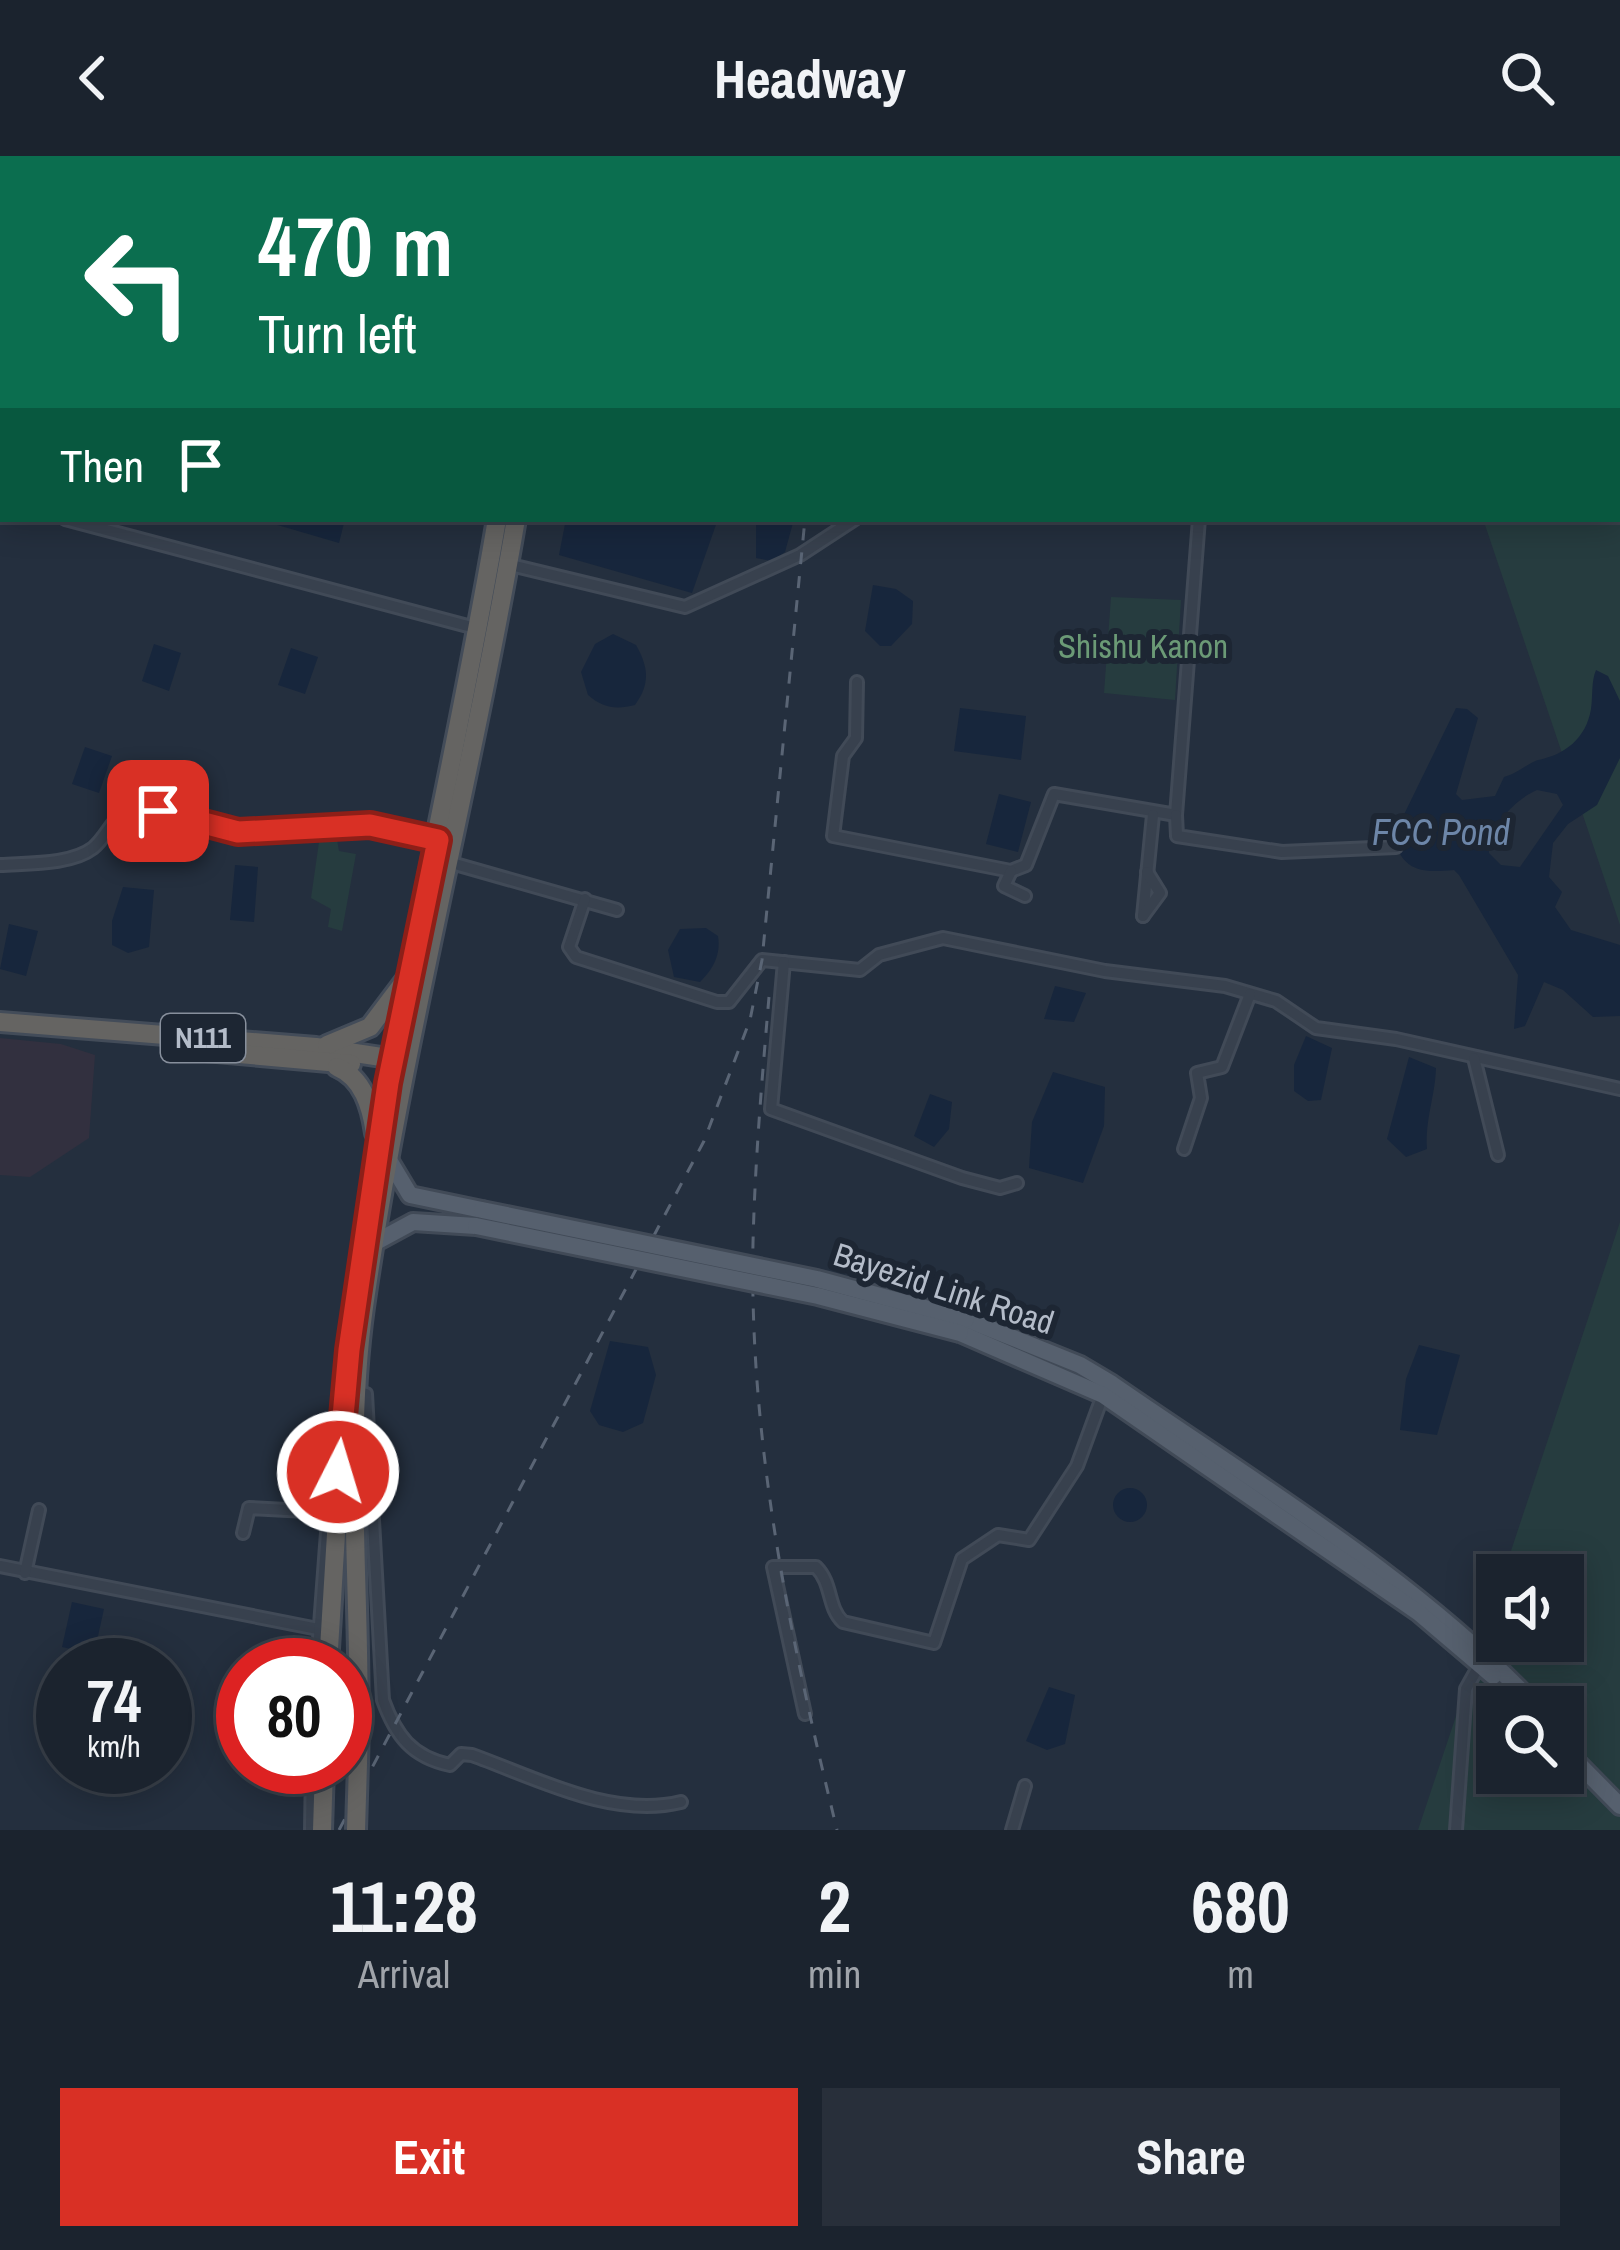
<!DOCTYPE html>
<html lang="en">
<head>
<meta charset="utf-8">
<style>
  body { margin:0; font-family:"Archivo Narrow",sans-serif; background:#282f3a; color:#f1f3f6; height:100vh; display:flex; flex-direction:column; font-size:45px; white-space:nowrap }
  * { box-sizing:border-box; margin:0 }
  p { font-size:39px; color:#a0a4aa }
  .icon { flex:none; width:66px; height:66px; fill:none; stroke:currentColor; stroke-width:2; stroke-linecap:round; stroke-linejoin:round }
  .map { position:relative; height:1674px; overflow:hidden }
  .sheet { display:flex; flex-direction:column; background:#1b232e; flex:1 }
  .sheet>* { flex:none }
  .hud { position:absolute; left:0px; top:0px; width:1620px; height:366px; box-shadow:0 6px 30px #0003,0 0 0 3px #39404a; background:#0b6e4f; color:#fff; overflow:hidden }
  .fabs { position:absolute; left:1476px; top:1398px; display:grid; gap:24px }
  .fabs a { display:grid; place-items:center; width:108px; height:108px; border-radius:0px; background:#1b232e; box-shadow:0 6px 30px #0003,0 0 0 3px #39404a; font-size:60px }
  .speed { position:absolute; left:36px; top:1482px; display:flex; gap:24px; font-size:60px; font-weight:700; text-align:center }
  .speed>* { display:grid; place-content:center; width:156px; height:156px; border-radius:50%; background:#1b232e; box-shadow:0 6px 30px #0003,0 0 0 3px #39404a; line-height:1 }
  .speed small { font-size:30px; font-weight:400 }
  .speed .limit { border:18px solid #d22; background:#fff; color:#111 }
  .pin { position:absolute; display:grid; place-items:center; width:102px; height:102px; color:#fff; margin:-51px; border-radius:24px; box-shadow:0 6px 18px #0006 }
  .me { position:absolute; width:132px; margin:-66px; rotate:5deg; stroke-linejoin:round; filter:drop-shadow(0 0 9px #0008) }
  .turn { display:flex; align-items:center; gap:42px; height:252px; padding:0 60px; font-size:54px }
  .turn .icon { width:156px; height:156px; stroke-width:2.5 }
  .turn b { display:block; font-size:84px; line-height:102px }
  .then { display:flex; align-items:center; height:114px; padding:0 60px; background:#0003; gap:24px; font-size:45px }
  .eta { display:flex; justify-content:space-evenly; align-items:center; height:204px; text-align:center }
  .eta b { font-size:72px; font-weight:700; line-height:84px }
  .button { display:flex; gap:24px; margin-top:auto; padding:24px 60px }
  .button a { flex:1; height:138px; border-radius:0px; background:#d93025; color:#fff; font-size:48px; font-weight:700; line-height:138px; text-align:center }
  .button a+a { background:#282f3a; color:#f1f3f6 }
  header { display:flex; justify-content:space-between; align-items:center; height:156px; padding:0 60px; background:#1b232e; font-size:54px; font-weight:700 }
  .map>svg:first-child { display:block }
  .medical { fill:#32303f }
  .green { fill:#263c3f; fill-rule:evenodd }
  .water { fill:#17263c; fill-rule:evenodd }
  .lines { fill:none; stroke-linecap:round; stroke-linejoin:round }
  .minor-casing { stroke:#414a57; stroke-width:16 }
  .primary-casing { stroke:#414a57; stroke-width:22 }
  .trunk-casing { stroke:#434c59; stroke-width:24 }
  .minor { stroke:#38414e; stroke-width:10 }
  .primary { stroke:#56606e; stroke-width:16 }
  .trunk { stroke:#656462; stroke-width:18 }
  .rail { stroke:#5a6575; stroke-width:3; stroke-dasharray:12 12; stroke-linecap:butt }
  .primary-bridge-casing { stroke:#414a57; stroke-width:22; stroke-linecap:butt }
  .trunk-bridge-casing { stroke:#434c59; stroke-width:24; stroke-linecap:butt }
  .primary-bridge { stroke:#56606e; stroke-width:16 }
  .trunk-bridge { stroke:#656462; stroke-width:18 }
  .route-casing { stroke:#8d1f18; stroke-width:30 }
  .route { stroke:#d93025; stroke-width:21 }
  .labels { text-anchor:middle; stroke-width:12; stroke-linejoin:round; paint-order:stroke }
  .shield { fill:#1d2633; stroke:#878f9c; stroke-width:3 }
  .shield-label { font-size:30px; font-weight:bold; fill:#b4bcc9 }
  .park-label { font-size:33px; fill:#6b9a76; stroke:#1d2633 }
  .street-label { font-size:33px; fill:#b4bcc9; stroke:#1d2633 }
  .water-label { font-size:36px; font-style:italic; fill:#6d86a8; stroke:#1d2633 }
</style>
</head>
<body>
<header><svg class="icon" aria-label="back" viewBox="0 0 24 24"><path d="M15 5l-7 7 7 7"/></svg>Headway<svg class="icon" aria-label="search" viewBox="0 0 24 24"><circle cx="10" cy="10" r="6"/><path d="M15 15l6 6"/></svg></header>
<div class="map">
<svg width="1620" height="1674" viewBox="0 0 1620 1674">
  <rect width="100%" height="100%" fill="#242f3e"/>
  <polygon class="medical" points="0,882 61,888 95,899 89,982 30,1021 0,1019"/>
  <g class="green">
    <polygon points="1361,0 1620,0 1620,769 1483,363 1617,363 1617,3"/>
    <polygon points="1111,441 1181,444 1175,544 1104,537"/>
    <polygon points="336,678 339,695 356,698 342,775 328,771 331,753 311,742 320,679"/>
    <path d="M1620 1066V1674H1418L1497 1437V1485H1563V1419H1503ZM1497 1551H1563V1617H1497Z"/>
  </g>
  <g class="water">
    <polygon points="257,363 345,363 339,387"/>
    <polygon points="566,363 718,363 692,437 559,399"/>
    <polygon points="756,363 794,363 785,396 772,405 756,402"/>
    <polygon points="873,429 896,433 913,445 912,468 891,490 880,490 865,475"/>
    <path d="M613 478 636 489C649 512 650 528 635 549 616 554 603 552 588 539L581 516 595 488Z"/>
    <polygon points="154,488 181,497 169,535 142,525"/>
    <polygon points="291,492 318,501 305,538 278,529"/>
    <path d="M1596 514 1608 520 1620 545V602L1597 649 1568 668 1553 687 1549 721 1562 736 1555 751 1571 774 1620 789V860L1593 861 1563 834 1544 826 1525 870 1514 873 1518 819 1459 719 1454 714C1422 717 1403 716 1393 681L1456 552 1467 553 1478 562 1456 638 1462 644 1495 640 1504 621C1517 618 1528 607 1538 604 1564 599 1586 583 1591 553 1593 539 1591 526 1596 514ZM1537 634 1557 638 1563 649 1520 711 1501 709 1489 697C1487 673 1515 643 1537 634Z"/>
    <polygon points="960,552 1026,560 1021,604 954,595"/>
    <polygon points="85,591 112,600 99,637 72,628"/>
    <polygon points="999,638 1031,646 1018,696 986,688"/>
    <polygon points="235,709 258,711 254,766 230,764"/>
    <polygon points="123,731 154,734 149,791 128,797 112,789 112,765"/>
    <polygon points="9,768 38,775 26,820 0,813"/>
    <path d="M706 772 718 780C721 799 713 813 700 826L674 821 668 794 680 773Z"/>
    <polygon points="1055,830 1086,837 1074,866 1044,863"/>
    <polygon points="1306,880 1332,892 1321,944 1308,945 1294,935 1294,909"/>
    <path d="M1409 901 1436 912C1435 941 1425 963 1427 993L1406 1001 1387 983Z"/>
    <polygon points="1053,916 1105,931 1104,970 1083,1027 1029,1012 1032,966"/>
    <polygon points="930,938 952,946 949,973 934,991 914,980"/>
    <polygon points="610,1185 648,1191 656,1219 643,1267 623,1276 599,1269 590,1255"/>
    <polygon points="1419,1189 1460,1199 1437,1279 1400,1274 1406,1223"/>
    <circle cx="1130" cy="1349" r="17"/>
    <polygon points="72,1446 104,1453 94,1498 62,1491"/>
    <polygon points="1049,1531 1075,1539 1065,1588 1047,1594 1026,1585"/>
  </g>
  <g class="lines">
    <defs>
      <g id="minor">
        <polyline points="12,0 23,3"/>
        <polyline points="1286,0 1288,3"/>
        <polyline points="1086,3 1086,0"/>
        <polyline points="1229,3 1229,0"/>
        <polyline points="0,345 3,346"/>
        <polyline points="65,363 479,473"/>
        <polyline points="507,408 685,451 800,399 855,363"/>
        <polyline points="857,526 856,582 843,600 833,680 1011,715 1026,709 1054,638 1176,659 1199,363"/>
        <polyline points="1176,659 1177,680 1282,696 1396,691"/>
        <polyline points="448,706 617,754"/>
        <path d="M0 709C27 707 71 709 93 692 108 680 114 657 133 652L238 676 370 669 438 684"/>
        <polyline points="1011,715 1004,730 1025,740"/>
        <polyline points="585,743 569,791 576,801 717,846 729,846 762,804 860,814 879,799 943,782 1105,815 1225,830 1276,845 1316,872 1396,883 1620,933"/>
        <polyline points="1143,760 1153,659"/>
        <polyline points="1143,760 1160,737 1147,716"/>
        <polyline points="784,806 771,953 962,1022 1000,1032 1017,1027"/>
        <polyline points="1474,902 1498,999"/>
        <polyline points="1184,993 1201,942 1197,917 1222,911 1250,838"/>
        <polyline points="343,1219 349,1194"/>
        <path d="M356 1235 366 1238 383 1544C396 1580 412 1601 450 1609L461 1598 472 1599C536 1622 612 1663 681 1646"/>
        <polyline points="243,1377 249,1352 325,1356"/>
        <polyline points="0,1410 318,1473"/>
        <polyline points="25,1417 39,1354"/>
        <polyline points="317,1509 333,1297"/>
        <path d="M805 1558 773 1411H816C833 1428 827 1451 843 1466L934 1487 962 1403 998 1379 1029 1384 1077 1310 1103 1239"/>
        <polyline points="311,1674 312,1611"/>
        <polyline points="1012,1674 1025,1630"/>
        <polyline points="1456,1674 1466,1533 1480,1508"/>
      </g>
      <g id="primary">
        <polyline points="389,1004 410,1039 482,1054"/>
        <polyline points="376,1086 413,1066 476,1070"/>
        <path d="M966 1163 1080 1209 1112 1228C1258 1329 1415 1422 1537 1551"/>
        <polyline points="960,1177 1103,1239 1419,1457 1493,1520"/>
        <polyline points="1563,1592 1620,1650"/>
      </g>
      <g id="trunk">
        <polyline points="555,3 556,0"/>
        <polyline points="575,3 575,0"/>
        <polyline points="0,866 316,891 401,904"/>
        <polyline points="327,889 370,871 404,826"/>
        <polyline points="194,894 351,908"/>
        <path d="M337 911C363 922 371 950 375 977"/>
        <path d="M363 1092C395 847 456 607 497 363"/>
        <polyline points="328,1509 346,1214"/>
        <path d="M358 1607C363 1456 343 1301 364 1151 402 886 471 627 516 363"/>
        <polyline points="322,1674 324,1611"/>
      </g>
    </defs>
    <use href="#minor" class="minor-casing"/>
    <use href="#primary" class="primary-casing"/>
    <use href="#trunk" class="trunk-casing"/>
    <use href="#minor" class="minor"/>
    <use href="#primary" class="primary"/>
    <use href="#trunk" class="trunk"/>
    <g class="rail">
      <polyline points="852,3 852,0"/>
      <path d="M769 841C762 923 755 1005 753 1087 749 1286 790 1482 837 1674"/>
      <polyline points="339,1674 704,985 750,864 762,804 805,363"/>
    </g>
    <defs>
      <g id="primary-bridge">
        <polyline points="482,1054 817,1123 966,1163"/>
        <polyline points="476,1070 818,1140 960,1177"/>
      </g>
      <polyline id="trunk-bridge" points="356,1674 358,1607"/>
    </defs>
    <use href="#primary-bridge" class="primary-bridge-casing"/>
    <use href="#trunk-bridge" class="trunk-bridge-casing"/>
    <use href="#primary-bridge" class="primary-bridge"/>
    <use href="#trunk-bridge" class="trunk-bridge"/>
  </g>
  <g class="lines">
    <defs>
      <polyline id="route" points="158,655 238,676 370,669 438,684 388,927 349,1194 338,1316"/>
    </defs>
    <use href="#route" class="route-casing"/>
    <use href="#route" class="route"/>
  </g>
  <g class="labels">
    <rect class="shield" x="161" y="858" width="84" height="48" rx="9"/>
    <g class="shield-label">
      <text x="203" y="892">N111</text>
    </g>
    <g class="park-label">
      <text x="1143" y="502">Shishu Kanon</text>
    </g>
    <g class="street-label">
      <text transform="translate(944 1132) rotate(18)" y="12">Bayezid Link Road</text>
    </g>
    <g class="water-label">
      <text x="1441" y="689">FCC Pond</text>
    </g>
  </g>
</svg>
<div class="fabs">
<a><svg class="icon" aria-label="sound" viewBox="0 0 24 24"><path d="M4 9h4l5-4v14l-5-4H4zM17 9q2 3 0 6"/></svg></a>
<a><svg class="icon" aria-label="search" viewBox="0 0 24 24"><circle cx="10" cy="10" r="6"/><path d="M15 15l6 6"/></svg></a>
</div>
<div class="speed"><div>74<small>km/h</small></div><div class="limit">80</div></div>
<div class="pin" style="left:158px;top:655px;background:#d93025"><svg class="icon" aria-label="arrive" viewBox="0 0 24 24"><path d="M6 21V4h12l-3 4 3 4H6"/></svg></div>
<svg class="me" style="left:338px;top:1316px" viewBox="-20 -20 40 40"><circle r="17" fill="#d93025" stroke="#fff" stroke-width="3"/><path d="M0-11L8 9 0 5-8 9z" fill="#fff"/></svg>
<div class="hud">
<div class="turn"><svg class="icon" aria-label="left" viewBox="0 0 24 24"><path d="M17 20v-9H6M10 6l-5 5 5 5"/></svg><div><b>470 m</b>Turn left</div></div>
<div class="then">Then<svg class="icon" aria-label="arrive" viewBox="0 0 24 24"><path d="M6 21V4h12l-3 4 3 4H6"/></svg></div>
</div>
</div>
<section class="sheet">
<div class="eta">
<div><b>11:28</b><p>Arrival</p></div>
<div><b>2</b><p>min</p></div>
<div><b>680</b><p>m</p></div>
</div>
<div class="button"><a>Exit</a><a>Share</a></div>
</section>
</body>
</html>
